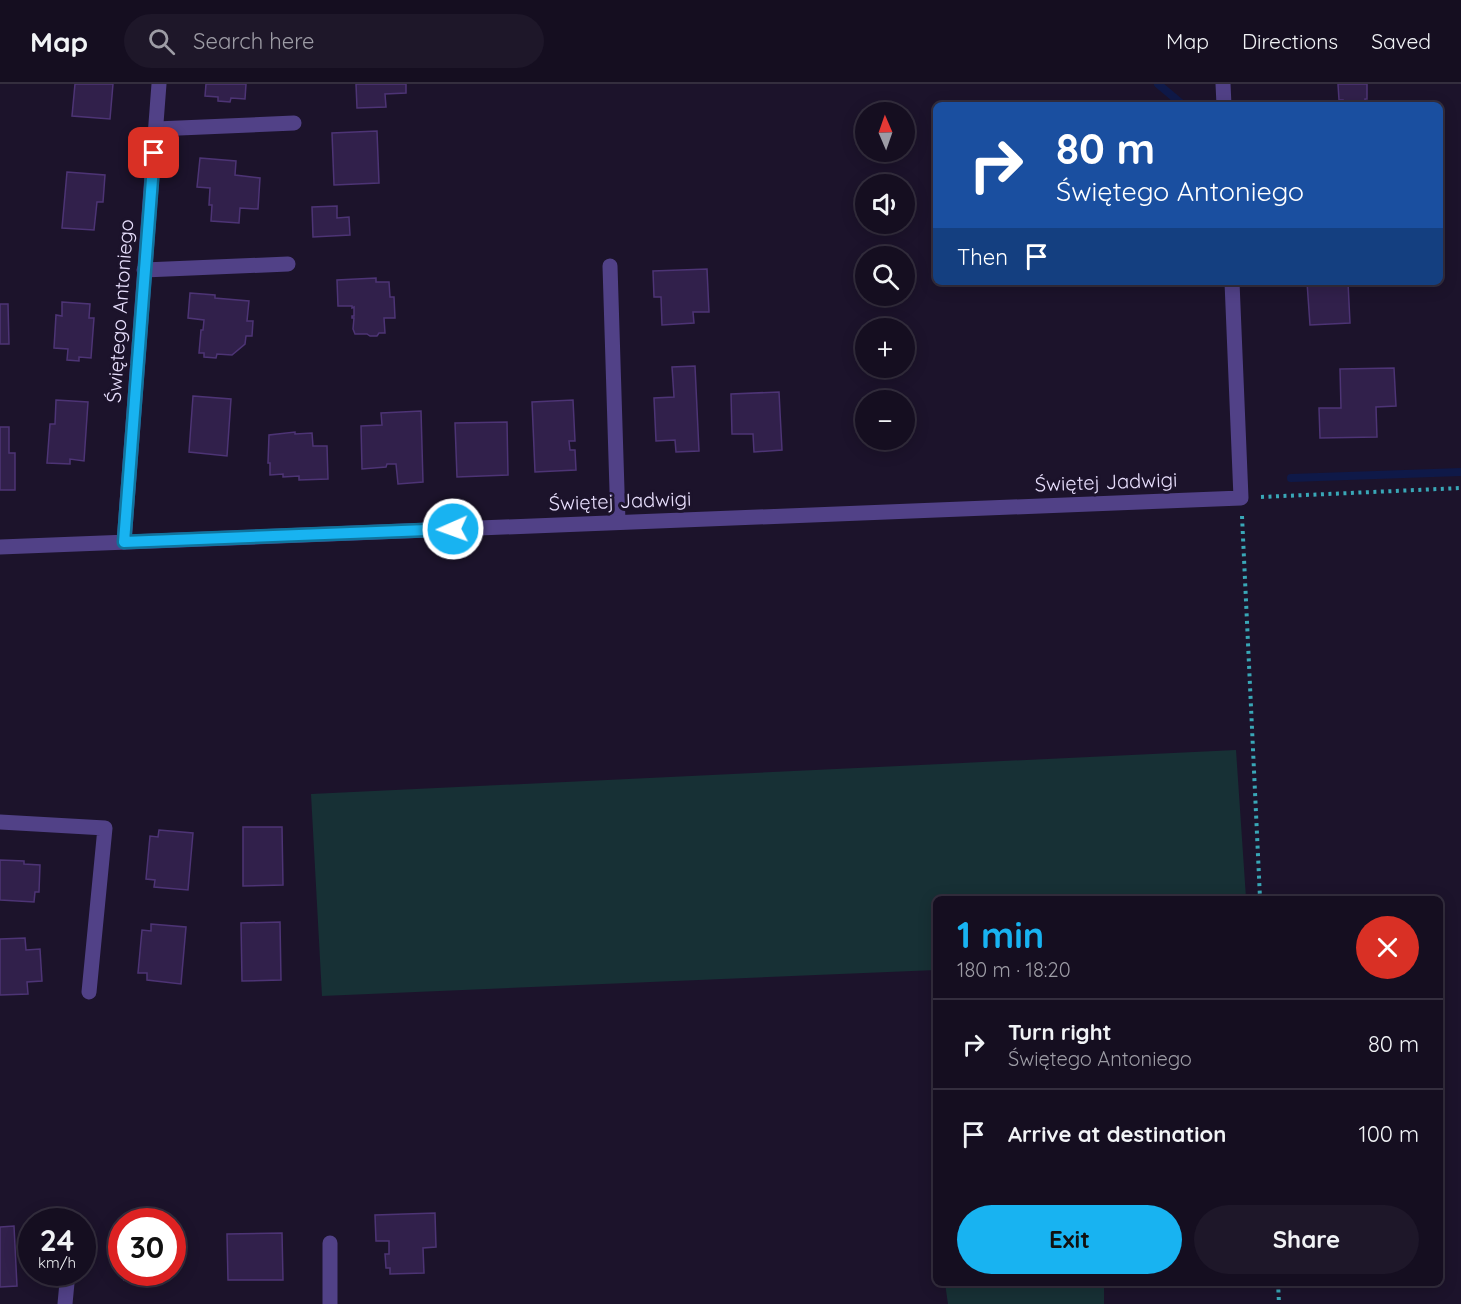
<!DOCTYPE html>
<html lang="en">
<head>
<meta charset="utf-8">
<style>
  body { margin:0; font-family:Quicksand,sans-serif; background:#1e1729; color:#f1f3f6; height:100vh; display:flex; flex-direction:column; font-size:22px; white-space:nowrap }
  * { box-sizing:border-box; margin:0 }
  p { font-size:20px; color:#9d9ca5 }
  .icon { flex:none; width:33px; height:33px; fill:none; stroke:currentColor; stroke-width:2; stroke-linecap:round; stroke-linejoin:round }
  .map { position:relative; flex:1; overflow:hidden }
  .panel { position:absolute; left:933px; top:812px; width:510px; height:390px; display:flex; flex-direction:column; background:#150e20; border-radius:9px; box-shadow:0 3px 15px #0003,0 0 0 2px #342e3e }
  .panel>* { flex:none }
  .guide { position:absolute; left:933px; top:18px; width:510px; height:183px; border-radius:9px; box-shadow:0 3px 15px #0003,0 0 0 2px #342e3e; background:#1a4fa0; color:#fff; overflow:hidden }
  .needle { width:39px; rotate:358deg }
  .fabs { position:absolute; left:855px; top:18px; display:grid; gap:12px }
  .fabs a { display:grid; place-items:center; width:60px; height:60px; border-radius:50%; background:#150e20; box-shadow:0 3px 15px #0003,0 0 0 2px #342e3e; font-size:30px }
  .speed { position:absolute; left:18px; top:1124px; display:flex; gap:12px; font-size:30px; font-weight:700; text-align:center }
  .speed>* { display:grid; place-content:center; width:78px; height:78px; border-radius:50%; background:#150e20; box-shadow:0 3px 15px #0003,0 0 0 2px #342e3e; line-height:1 }
  .speed small { font-size:15px; font-weight:400 }
  .speed .limit { border:9px solid #d22; background:#fff; color:#111 }
  .pin { position:absolute; display:grid; place-items:center; width:51px; height:51px; color:#fff; margin:-26px; border-radius:12px; box-shadow:0 3px 9px #0006 }
  .me { position:absolute; width:66px; margin:-33px; rotate:268deg; stroke-linejoin:round; filter:drop-shadow(0 0 4px #0008) }
  .turn { display:flex; align-items:center; gap:21px; height:126px; padding:0 24px; font-size:27px }
  .turn .icon { width:78px; height:78px; stroke-width:2.5 }
  .turn b { display:block; font-size:42px; line-height:51px }
  .then { display:flex; align-items:center; height:57px; padding:0 24px; background:#0003; gap:12px; font-size:22px }
  .round { display:grid; place-items:center; flex:none; width:63px; height:63px; border-radius:32px; background:#1e1729 }
  .overview { display:flex; align-items:center; justify-content:space-between; height:102px; padding:0 24px }
  h1 { font-size:36px; font-weight:800; line-height:45px; color:#18b3f1 }
  .cta { display:flex; gap:12px; margin-top:auto; padding:12px 24px }
  .cta a { flex:1; height:69px; border-radius:36px; background:#18b3f1; color:#111; font-size:24px; font-weight:800; line-height:69px; text-align:center }
  .cta a+a { background:#1e1729; color:#f1f3f6 }
  ul { padding:0; list-style:none }
  li { display:flex; align-items:center; gap:18px; height:90px; padding:0 24px; border-top:2px solid #342e3e }
  li div { flex:1 }
  li b { display:block; font-size:22px }
  li em { font-style:normal }
  header { display:flex; align-items:center; gap:36px; box-sizing:border-box; height:84px; padding:0 30px; background:#150e20; border-bottom:2px solid #342e3e }
  header strong { font-size:28px }
  nav { display:flex; gap:33px; margin-inline-start:auto; font-size:21px }
  .search { width:420px; height:54px; background:#1e1729; display:flex; align-items:center; gap:15px; box-sizing:border-box; padding:0 21px; border-radius:33px; color:#9d9ca5; font-size:22px }
  .map>svg:first-child { display:block }
  .green { fill:#173035 }
  .lines { fill:none; stroke-linecap:round; stroke-linejoin:round }
  .stream { stroke:#0f1948; stroke-width:8 }
  .building { fill:#31204b; stroke:#4d3475; stroke-width:1.5 }
  .path { stroke:#39a7b7; stroke-width:4; stroke-dasharray:3 4.5; stroke-linecap:butt }
  .minor { stroke:#514187; stroke-width:15 }
  .route-casing { stroke:#10749d; stroke-width:15 }
  .route { stroke:#18b3f1; stroke-width:10 }
  .labels { text-anchor:middle; stroke-width:6; stroke-linejoin:round; paint-order:stroke }
  .street-label { font-size:20px; fill:#e8dffd; stroke:#1c132b }
</style>
</head>
<body>
<header>
<strong>Map</strong>
<div class="search"><svg class="icon" aria-label="search" viewBox="0 0 24 24"><circle cx="10" cy="10" r="6"/><path d="M15 15l6 6"/></svg>Search here</div>
<nav><a>Map</a><a>Directions</a><a>Saved</a></nav>
</header>
<div class="map">
<svg width="1461" height="1220" viewBox="0 0 1461 1220">
  <rect width="100%" height="100%" fill="#1c132b"/>
  <g class="green">
    <polygon points="1236,666 1246,814 936,814 936,886 322,912 311,710"/>
    <polygon points="945,1199 1104,1199 1104,1220 948,1220"/>
  </g>
  <g class="lines">
    <g class="stream">
      <polyline points="1158,0 1183,21"/>
      <polyline points="1291,394 1461,388"/>
    </g>
  </g>
  <g class="building">
    <polygon points="75,0 113,0 110,35 72,32"/>
    <polygon points="206,0 246,0 245,15 231,14 230,18 218,17 218,13 205,12"/>
    <polygon points="356,0 406,0 406,9 385,10 386,23 357,24"/>
    <polygon points="1338,0 1367,0 1367,15 1365,15 1365,21 1343,21 1343,16 1339,16"/>
    <polygon points="377,47 379,99 334,101 332,49"/>
    <polygon points="200,74 236,77 235,91 260,94 258,125 240,124 239,139 211,137 212,121 209,121 210,104 197,103"/>
    <polygon points="67,88 105,91 103,118 97,118 94,146 62,144"/>
    <polygon points="337,122 337,134 349,133 350,151 313,153 312,123"/>
    <polygon points="707,185 709,228 693,228 694,239 662,241 661,213 654,213 653,187"/>
    <polygon points="376,194 376,198 389,198 390,213 394,213 395,234 384,234 385,249 379,249 377,252 370,252 367,250 355,250 353,245 354,234 352,234 352,232 354,232 354,223 352,224 352,222 338,222 337,196"/>
    <polygon points="1307,198 1348,198 1350,239 1310,241"/>
    <polygon points="190,209 215,211 215,214 249,217 247,237 253,237 252,252 246,252 245,260 232,271 217,270 216,274 204,273 204,269 199,269 201,246 203,246 204,236 188,234"/>
    <polygon points="62,218 90,220 89,234 94,234 91,274 79,273 79,277 67,276 68,265 54,264 56,231 62,232"/>
    <polygon points="0,220 8,220 9,260 0,260"/>
    <polygon points="695,282 699,367 676,368 675,356 656,357 654,314 674,313 672,283"/>
    <polygon points="1394,284 1396,322 1376,323 1377,353 1320,354 1319,324 1341,324 1340,285"/>
    <polygon points="779,308 782,366 754,368 753,350 732,350 731,310"/>
    <polygon points="193,312 231,315 227,372 189,368"/>
    <polygon points="56,316 88,318 84,377 70,375 70,380 47,379 50,340 55,340"/>
    <polygon points="573,316 575,357 569,357 570,366 575,366 576,386 535,388 532,318"/>
    <polygon points="421,327 423,398 398,400 396,380 387,380 386,383 362,385 361,342 382,341 381,329"/>
    <polygon points="507,338 508,391 457,393 455,339"/>
    <polygon points="0,343 9,343 9,369 15,369 15,406 0,406"/>
    <polygon points="295,348 295,350 312,349 313,362 327,362 328,395 299,396 299,392 283,393 283,390 270,391 270,379 268,379 269,351"/>
    <polygon points="243,743 282,743 283,801 243,802"/>
    <polygon points="159,746 193,749 188,806 154,803 155,796 146,795 150,752 158,753"/>
    <polygon points="0,776 24,777 24,780 40,781 39,808 35,808 34,818 0,816"/>
    <polygon points="280,838 281,896 242,897 241,839"/>
    <polygon points="151,840 186,843 181,900 147,896 147,889 138,889 142,846 151,847"/>
    <polygon points="25,854 26,866 40,865 42,897 27,898 28,910 0,911 0,855"/>
    <polygon points="435,1129 436,1163 423,1164 424,1189 390,1190 390,1184 386,1184 385,1170 389,1170 389,1157 376,1157 375,1131"/>
    <polygon points="14,1142 17,1202 0,1203 0,1143"/>
    <polygon points="116,1143 122,1143 122,1169 113,1168"/>
    <polygon points="282,1149 283,1196 228,1196 227,1150"/>
    <polygon points="125,1188 155,1188 154,1199 124,1196"/>
  </g>
  <g class="lines">
    <g class="path">
      <polyline points="1261,413 1461,404"/>
      <polyline points="1242,432 1260,814"/>
      <polyline points="1278,1198 1279,1220"/>
    </g>
    <g class="minor">
      <polyline points="1223,0 1224,21"/>
      <polyline points="156,45 294,39"/>
      <polyline points="610,182 618,438"/>
      <polyline points="144,186 288,180"/>
      <polyline points="124,458 159,0"/>
      <polyline points="0,463 1241,414 1232,198"/>
      <polyline points="0,738 105,744 89,908"/>
      <polyline points="330,1159 330,1220"/>
      <polyline points="65,1220 68,1188"/>
    </g>
  </g>
  <g class="lines">
    <defs>
      <polyline id="route" points="154,69 124,458 453,445"/>
    </defs>
    <use href="#route" class="route-casing"/>
    <use href="#route" class="route"/>
  </g>
  <g class="labels">
    <g class="street-label">
      <text transform="translate(120 227) rotate(-86)" y="7">Świętego Antoniego</text>
      <text transform="translate(1106 398) rotate(-2)" y="7">Świętej Jadwigi</text>
      <text transform="translate(620 417) rotate(-2)" y="7">Świętej Jadwigi</text>
    </g>
  </g>
</svg>
<div class="fabs">
<a><svg class="needle" viewBox="-14 -14 28 28"><path d="M0-13l5 13h-10z" fill="#e53935"/><path d="M0 13l5-13h-10z" fill="#9d9ca5"/></svg></a>
<a><svg class="icon" aria-label="sound" viewBox="0 0 24 24"><path d="M4 9h4l5-4v14l-5-4H4zM17 9q2 3 0 6"/></svg></a>
<a><svg class="icon" aria-label="search" viewBox="0 0 24 24"><circle cx="10" cy="10" r="6"/><path d="M15 15l6 6"/></svg></a>
<a>+</a>
<a>−</a>
</div>
<div class="speed"><div>24<small>km/h</small></div><div class="limit">30</div></div>
<div class="pin" style="left:154px;top:69px;background:#d93025"><svg class="icon" aria-label="arrive" viewBox="0 0 24 24"><path d="M6 21V4h12l-3 4 3 4H6"/></svg></div>
<svg class="me" style="left:453px;top:445px" viewBox="-20 -20 40 40"><circle r="17" fill="#18b3f1" stroke="#fff" stroke-width="3"/><path d="M0-11L8 9 0 5-8 9z" fill="#fff"/></svg>
<div class="guide">
<div class="turn"><svg class="icon" aria-label="right" viewBox="0 0 24 24"><path d="M7 20v-9h11M14 6l5 5-5 5"/></svg><div><b>80 m</b>Świętego Antoniego</div></div>
<div class="then">Then<svg class="icon" aria-label="arrive" viewBox="0 0 24 24"><path d="M6 21V4h12l-3 4 3 4H6"/></svg></div>
</div>
<section class="panel">
<div class="overview"><div><h1>1 min</h1><p>180 m · 18:20</p></div><a class="round" style="background:#d93025;color:#fff"><svg class="icon" aria-label="close" viewBox="0 0 24 24"><path d="M6 6l12 12M18 6L6 18"/></svg></a></div>
<ul>
<li><svg class="icon" aria-label="right" viewBox="0 0 24 24"><path d="M7 20v-9h11M14 6l5 5-5 5"/></svg><div><b>Turn right</b><p>Świętego Antoniego</p></div><em>80 m</em></li>
<li><svg class="icon" aria-label="arrive" viewBox="0 0 24 24"><path d="M6 21V4h12l-3 4 3 4H6"/></svg><div><b>Arrive at destination</b></div><em>100 m</em></li>
</ul>
<div class="cta"><a>Exit</a><a>Share</a></div>
</section>
</div>
</body>
</html>
